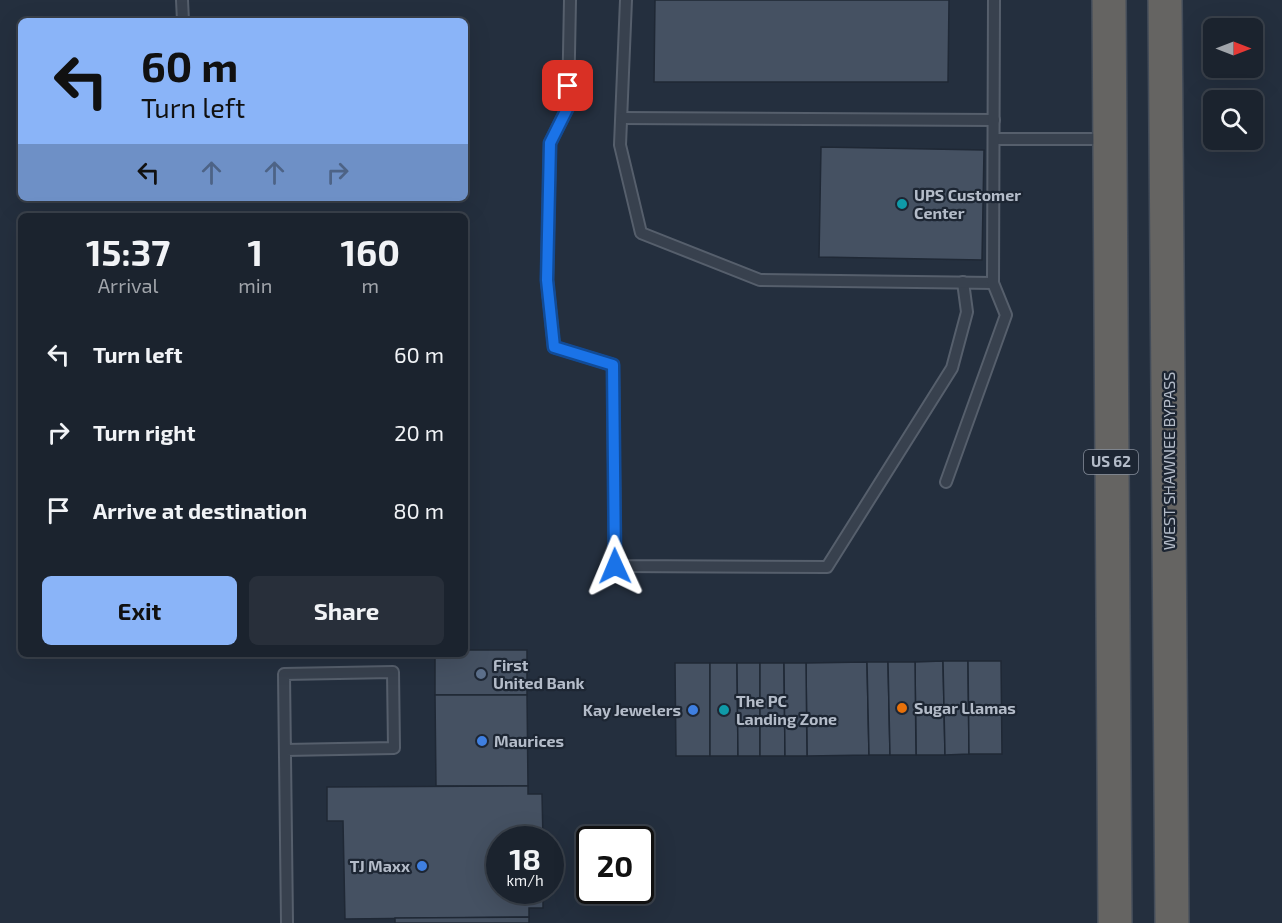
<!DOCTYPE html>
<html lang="en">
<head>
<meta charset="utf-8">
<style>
  body { margin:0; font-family:"Exo 2",sans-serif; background:#282f3a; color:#f1f3f6; height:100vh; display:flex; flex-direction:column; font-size:22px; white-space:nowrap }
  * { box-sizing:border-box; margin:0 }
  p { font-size:20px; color:#a0a4aa }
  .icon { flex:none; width:33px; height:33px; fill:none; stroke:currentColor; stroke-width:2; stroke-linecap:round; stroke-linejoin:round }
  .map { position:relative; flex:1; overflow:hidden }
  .drawer { position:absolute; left:18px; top:213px; width:450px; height:444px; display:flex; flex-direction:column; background:#1b232e; border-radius:9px; box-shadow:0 6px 24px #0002,0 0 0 2px #39404a }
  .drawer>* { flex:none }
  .guide { position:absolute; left:18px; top:18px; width:450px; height:183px; border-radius:9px; box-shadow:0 6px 24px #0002,0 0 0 2px #39404a; background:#8ab4f8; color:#111; overflow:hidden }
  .needle { width:39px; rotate:90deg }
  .fabs { position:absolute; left:1203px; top:18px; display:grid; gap:12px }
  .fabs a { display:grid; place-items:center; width:60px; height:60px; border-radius:9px; background:#1b232e; box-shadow:0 6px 24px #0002,0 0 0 2px #39404a; font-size:30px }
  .speed { position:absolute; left:486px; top:826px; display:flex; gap:12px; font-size:30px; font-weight:700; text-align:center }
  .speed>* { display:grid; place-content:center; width:78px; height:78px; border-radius:50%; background:#1b232e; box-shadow:0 6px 24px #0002,0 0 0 2px #39404a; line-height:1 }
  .speed small { font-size:15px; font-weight:400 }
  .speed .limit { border:3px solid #111; border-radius:9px; background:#fff; color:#111 }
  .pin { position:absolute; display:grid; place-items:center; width:51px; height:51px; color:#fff; margin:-26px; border-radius:12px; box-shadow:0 3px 9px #0006 }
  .me { position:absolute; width:66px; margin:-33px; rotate:359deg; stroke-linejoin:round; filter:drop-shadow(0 0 4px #0008) }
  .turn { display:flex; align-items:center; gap:21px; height:126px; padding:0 24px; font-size:27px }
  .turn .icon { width:78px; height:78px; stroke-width:2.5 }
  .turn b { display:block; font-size:42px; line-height:51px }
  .lanes { display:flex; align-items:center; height:57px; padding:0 24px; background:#0003; justify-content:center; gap:30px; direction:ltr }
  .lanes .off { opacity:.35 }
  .eta { display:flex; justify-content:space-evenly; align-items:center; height:102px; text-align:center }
  .eta b { font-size:36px; font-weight:700; line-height:42px }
  .action { display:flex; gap:12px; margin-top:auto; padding:12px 24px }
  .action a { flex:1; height:69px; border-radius:9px; background:#8ab4f8; color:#111; font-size:24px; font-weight:700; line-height:69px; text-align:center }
  .action a+a { background:#282f3a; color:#f1f3f6 }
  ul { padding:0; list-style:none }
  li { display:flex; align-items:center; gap:18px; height:78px; padding:0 24px }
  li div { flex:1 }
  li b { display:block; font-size:22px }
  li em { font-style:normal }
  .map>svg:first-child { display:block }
  .building { fill:#455162; stroke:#1f2835; stroke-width:1.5 }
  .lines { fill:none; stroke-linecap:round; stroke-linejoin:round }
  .service-casing { stroke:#565f6c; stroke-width:14 }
  .trunk-casing { stroke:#434c59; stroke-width:36 }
  .service { stroke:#38414e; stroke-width:10 }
  .trunk { stroke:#656462; stroke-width:33 }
  .route-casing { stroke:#114b97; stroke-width:15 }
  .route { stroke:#1a73e8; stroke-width:10 }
  .culture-dot { fill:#0f9aa8; stroke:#1d2633; stroke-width:2 }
  .service-dot { fill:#5c6f8a; stroke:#1d2633; stroke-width:2 }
  .food-dot { fill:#e8710a; stroke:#1d2633; stroke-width:2 }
  .shop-dot { fill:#3f7fe0; stroke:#1d2633; stroke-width:2 }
  .labels { text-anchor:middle; stroke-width:4.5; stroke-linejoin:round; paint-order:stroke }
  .shield { fill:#1d2633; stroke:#878f9c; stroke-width:1.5 }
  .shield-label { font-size:15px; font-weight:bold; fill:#b4bcc9 }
  .poi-label { font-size:16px; font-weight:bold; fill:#b4bcc9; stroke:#1d2633; text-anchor:start }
  .street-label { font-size:16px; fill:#b4bcc9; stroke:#1d2633 }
</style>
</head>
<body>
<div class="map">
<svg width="1282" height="923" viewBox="0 0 1282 923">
  <rect width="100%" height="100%" fill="#242f3e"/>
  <g class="building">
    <polygon points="655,0 949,0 948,82 654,82"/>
    <polygon points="821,147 984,150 982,260 819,257"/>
    <polygon points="465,650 527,650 527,695 435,695 435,654 465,654"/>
    <polygon points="943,661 945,755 916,755 915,662"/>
    <polygon points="943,661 968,661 969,754 945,755"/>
    <polygon points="968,661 1001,661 1002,754 969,754"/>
    <polygon points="867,662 869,755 807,756 806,663"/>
    <polygon points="867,662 888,662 890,755 869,755"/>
    <polygon points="888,662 915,662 916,755 890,755"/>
    <polygon points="675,663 710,663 710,756 676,756"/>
    <polygon points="710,663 737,663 738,756 710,756"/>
    <polygon points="737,663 760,663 760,756 738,756"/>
    <polygon points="760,663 784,663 785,756 760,756"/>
    <polygon points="784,663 806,663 807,756 785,756"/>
    <polygon points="435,695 527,695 528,786 436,786"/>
    <polygon points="528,786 528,794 542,794 543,840 500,840 500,891 543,891 543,908 529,908 529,917 345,919 343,821 327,821 327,787"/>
    <polygon points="529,917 529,923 395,923 395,918"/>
  </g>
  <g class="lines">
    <defs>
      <g id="service">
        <polyline points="182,0 183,21"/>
        <polyline points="570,0 568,107 550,143 547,280 554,347 613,365 615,566 827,567 952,368 967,312 963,282"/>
        <polyline points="626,0 620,145 641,233 760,280 993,283"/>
        <polyline points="622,118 994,120"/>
        <polyline points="994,139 1107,139"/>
        <polyline points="946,482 1006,315 993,283 994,0"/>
        <polyline points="285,750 394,748 393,672 284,674 287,923"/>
      </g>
      <g id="trunk">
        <polyline points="1109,0 1115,923"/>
        <polyline points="1165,0 1172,923"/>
      </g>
    </defs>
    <use href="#service" class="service-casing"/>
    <use href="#trunk" class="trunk-casing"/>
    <use href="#service" class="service"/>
    <use href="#trunk" class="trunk"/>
  </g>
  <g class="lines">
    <defs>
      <polyline id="route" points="568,86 568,107 550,143 547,280 554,347 613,365 615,566"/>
    </defs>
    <use href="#route" class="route-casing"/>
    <use href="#route" class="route"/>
  </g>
  <g class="culture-dot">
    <circle cx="902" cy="204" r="6"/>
    <circle cx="724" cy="710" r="6"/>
  </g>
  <circle class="service-dot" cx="481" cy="674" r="6"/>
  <circle class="food-dot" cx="902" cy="708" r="6"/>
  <g class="shop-dot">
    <circle cx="693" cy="710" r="6"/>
    <circle cx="482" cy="741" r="6"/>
    <circle cx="422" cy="866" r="6"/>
  </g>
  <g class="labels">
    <rect class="shield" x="1084" y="450" width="54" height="24" rx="4.5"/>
    <g class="shield-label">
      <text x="1111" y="467">US 62</text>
    </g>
    <g class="poi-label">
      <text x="914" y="201">UPS Customer<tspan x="914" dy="18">Center</tspan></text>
      <text x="493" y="671">First<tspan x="493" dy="18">United Bank</tspan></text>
      <text x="736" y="707">The PC<tspan x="736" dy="18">Landing Zone</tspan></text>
      <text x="914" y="714">Sugar Llamas</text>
      <text x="681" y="716" text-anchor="end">Kay Jewelers</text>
      <text x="494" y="747">Maurices</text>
      <text x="410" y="872" text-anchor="end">TJ Maxx</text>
    </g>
    <g class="street-label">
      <text transform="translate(1169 461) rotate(-90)" y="6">WEST SHAWNEE BYPASS</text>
    </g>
  </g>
</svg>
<div class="fabs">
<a><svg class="needle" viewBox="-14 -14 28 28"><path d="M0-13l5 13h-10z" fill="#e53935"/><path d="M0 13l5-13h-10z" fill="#a0a4aa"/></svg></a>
<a><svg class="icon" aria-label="search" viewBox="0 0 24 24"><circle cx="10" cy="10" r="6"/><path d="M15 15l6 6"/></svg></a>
</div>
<div class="speed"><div>18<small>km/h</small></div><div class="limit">20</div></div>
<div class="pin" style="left:568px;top:86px;background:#d93025"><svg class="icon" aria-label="arrive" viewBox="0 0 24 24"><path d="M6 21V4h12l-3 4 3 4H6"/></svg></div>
<svg class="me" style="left:615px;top:566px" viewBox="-20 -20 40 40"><path d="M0-17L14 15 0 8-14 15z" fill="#1a73e8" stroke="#fff" stroke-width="4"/></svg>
<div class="guide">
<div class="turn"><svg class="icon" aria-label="left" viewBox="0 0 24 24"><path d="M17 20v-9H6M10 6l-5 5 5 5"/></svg><div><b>60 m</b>Turn left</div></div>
<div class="lanes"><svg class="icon" aria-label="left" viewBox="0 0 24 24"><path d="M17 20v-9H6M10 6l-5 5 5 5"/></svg><svg class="icon off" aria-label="ahead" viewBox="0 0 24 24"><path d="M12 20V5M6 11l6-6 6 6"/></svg><svg class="icon off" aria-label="ahead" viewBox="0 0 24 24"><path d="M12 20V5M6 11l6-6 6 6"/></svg><svg class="icon off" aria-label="right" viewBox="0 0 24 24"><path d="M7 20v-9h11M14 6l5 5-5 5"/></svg></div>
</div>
<section class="drawer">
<div class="eta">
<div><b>15:37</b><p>Arrival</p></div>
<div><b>1</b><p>min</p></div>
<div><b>160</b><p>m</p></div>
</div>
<ul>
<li><svg class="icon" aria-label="left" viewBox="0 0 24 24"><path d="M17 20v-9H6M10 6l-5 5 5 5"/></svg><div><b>Turn left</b></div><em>60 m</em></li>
<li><svg class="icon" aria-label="right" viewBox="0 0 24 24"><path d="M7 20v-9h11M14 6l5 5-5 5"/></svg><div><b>Turn right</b></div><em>20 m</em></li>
<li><svg class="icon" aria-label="arrive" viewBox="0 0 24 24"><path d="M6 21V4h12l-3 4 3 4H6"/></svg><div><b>Arrive at destination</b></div><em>80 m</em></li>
</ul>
<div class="action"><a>Exit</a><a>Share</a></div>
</section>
</div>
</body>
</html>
